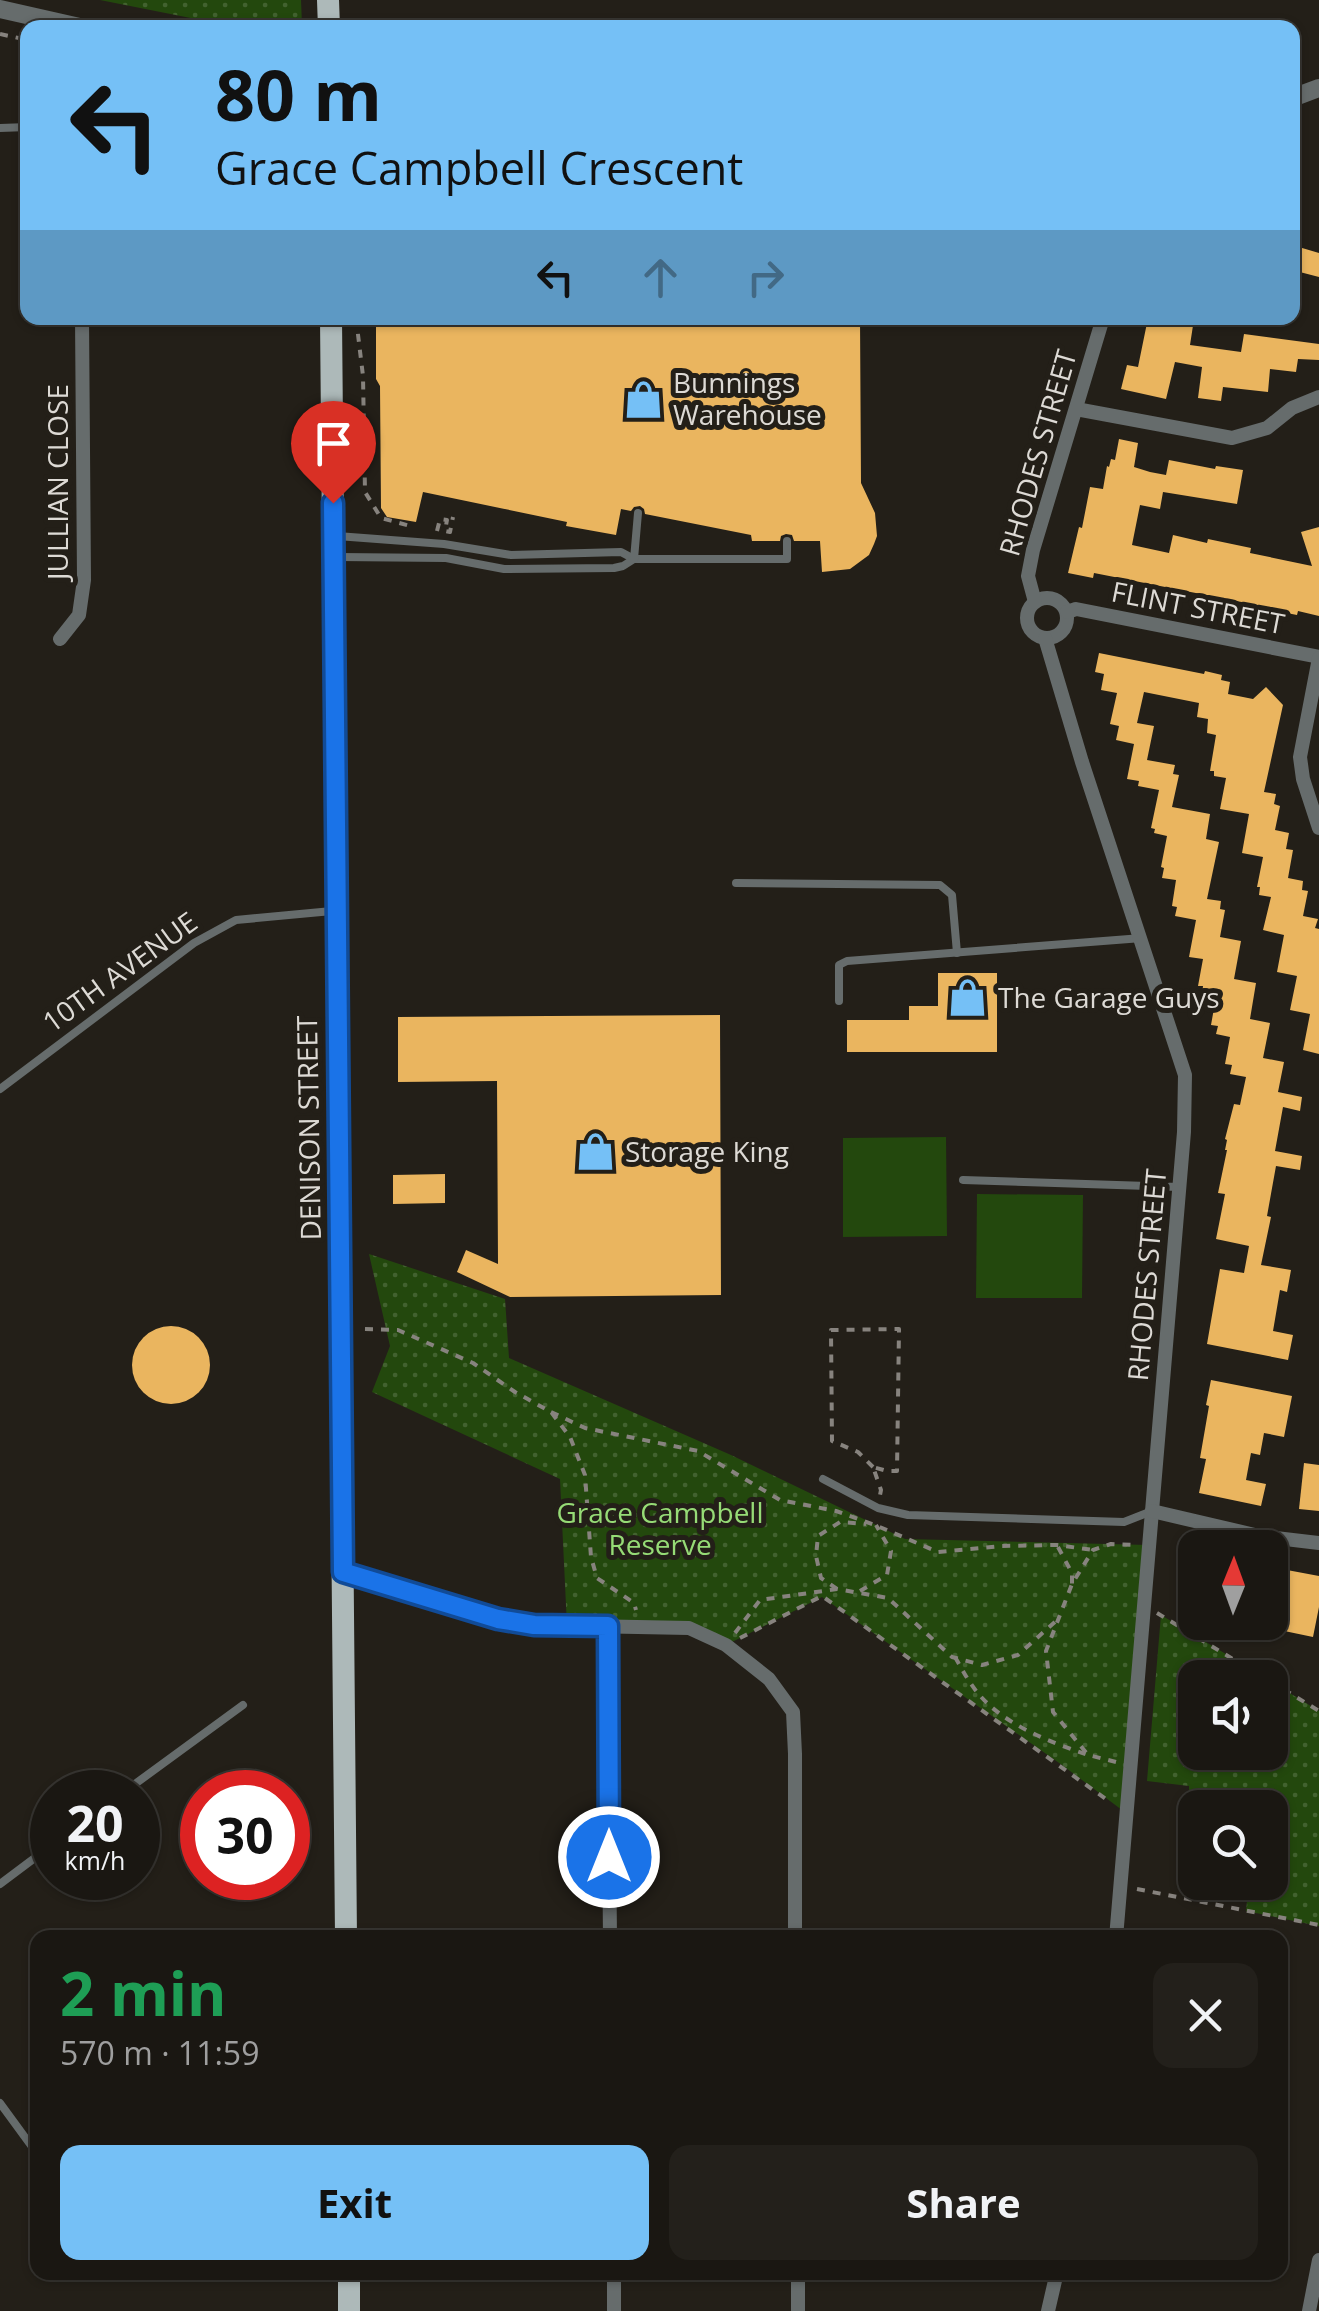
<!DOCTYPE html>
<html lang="en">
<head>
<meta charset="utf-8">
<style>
  body { margin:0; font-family:"Open Sans",sans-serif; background:#23201b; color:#f1f3f6; height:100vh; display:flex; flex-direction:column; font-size:38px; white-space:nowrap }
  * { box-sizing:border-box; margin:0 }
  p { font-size:32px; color:#9f9f9f }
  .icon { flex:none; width:55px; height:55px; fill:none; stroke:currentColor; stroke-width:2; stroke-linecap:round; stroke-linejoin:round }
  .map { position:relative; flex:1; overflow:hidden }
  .panel { position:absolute; left:30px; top:1930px; width:1258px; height:350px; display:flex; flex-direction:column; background:#1a1712; border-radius:20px; box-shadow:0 2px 8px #0004,0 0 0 2px #383632 }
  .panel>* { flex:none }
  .top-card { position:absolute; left:20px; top:20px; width:1280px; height:305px; border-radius:20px; box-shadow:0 2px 8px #0004,0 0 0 2px #383632; background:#75c0f6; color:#111; overflow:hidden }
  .needle { width:65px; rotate:1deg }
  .tools { position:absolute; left:1178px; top:1530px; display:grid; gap:20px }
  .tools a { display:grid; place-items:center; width:110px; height:110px; border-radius:20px; background:#1a1712; box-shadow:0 2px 8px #0004,0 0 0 2px #383632; font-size:50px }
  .speed { position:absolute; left:30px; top:1770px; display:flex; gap:20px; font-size:50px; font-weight:700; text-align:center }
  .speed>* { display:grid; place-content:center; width:130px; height:130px; border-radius:50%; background:#1a1712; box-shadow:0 2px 8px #0004,0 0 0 2px #383632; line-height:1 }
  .speed small { font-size:25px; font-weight:400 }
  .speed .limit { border:15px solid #d22; background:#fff; color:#111 }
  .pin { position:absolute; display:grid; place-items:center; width:85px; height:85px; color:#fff; margin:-102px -42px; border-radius:50% 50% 50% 0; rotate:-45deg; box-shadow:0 0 10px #0007 }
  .pin .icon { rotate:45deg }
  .me { position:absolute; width:110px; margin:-55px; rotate:0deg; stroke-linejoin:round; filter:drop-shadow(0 0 8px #0008) }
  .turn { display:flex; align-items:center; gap:35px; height:210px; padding:0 30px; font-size:45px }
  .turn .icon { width:130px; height:130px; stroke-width:2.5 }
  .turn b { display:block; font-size:70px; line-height:85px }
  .lanes { display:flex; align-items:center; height:95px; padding:0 30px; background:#0003; justify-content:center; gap:50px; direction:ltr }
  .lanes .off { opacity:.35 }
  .round { display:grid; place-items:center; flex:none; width:105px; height:105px; border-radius:20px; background:#23201b }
  .headline { display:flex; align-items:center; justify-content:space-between; height:170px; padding:0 30px }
  h1 { font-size:60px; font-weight:700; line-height:75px; color:#1e9e55 }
  .cta { display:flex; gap:20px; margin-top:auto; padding:20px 30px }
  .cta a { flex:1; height:115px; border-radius:20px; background:#75c0f6; color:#111; font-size:40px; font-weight:700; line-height:115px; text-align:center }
  .cta a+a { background:#23201b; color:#f1f3f6 }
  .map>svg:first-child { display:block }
  .park { fill:url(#park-dots) }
  .pitch { fill:#23480d }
  .building { fill:#eab55f }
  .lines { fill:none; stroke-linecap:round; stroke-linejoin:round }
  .path { stroke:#87837e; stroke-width:4; stroke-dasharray:8 8; stroke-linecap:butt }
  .service { stroke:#666c6c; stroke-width:8 }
  .minor { stroke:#666c6c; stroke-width:14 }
  .tertiary { stroke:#666c6c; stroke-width:18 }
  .primary { stroke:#adb9b9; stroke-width:22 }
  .route-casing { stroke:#114b97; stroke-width:25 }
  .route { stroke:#1a73e8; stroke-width:18 }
  .labels { text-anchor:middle; stroke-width:10; stroke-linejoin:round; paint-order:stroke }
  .poi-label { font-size:28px; fill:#dddad5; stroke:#231f18; text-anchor:start }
  .street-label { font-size:28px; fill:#dddad5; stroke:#231f18 }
  .park-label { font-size:28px; fill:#96db76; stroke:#231f18 }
</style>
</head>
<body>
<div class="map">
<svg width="1319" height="2311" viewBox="0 0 1319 2311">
  <defs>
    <pattern id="park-dots" width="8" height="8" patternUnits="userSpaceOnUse" patternTransform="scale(2.5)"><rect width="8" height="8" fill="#23480d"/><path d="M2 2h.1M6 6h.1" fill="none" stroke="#42622f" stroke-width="1.8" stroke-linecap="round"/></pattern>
  </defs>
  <rect width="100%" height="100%" fill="#231f18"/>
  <g class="park">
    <polygon points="100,0 301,0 302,26 236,27"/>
    <polygon points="369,1254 505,1299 509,1358 731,1455 905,1539 1148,1545 1126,1813 1062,1765 822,1597 726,1645 689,1628 567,1626 560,1479 372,1392 390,1346"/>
    <polygon points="1161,1615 1264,1677 1195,1678 1195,1752 1270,1752 1270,1681 1319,1711 1319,1926 1246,1911 1249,1883 1270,1882 1270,1808 1189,1808 1189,1786 1147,1781"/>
  </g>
  <g class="pitch">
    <polygon points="946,1137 947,1236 843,1237 843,1138"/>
    <polygon points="977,1194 1083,1195 1082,1298 976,1298"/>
  </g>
  <g class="building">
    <polygon points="1292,245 1319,253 1319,277 1292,270"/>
    <polygon points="376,318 860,318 861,483 875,513 877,536 874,544 869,555 850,569 822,572 820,541 794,541 792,535 786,534 781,536 780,541 752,541 751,535 645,514 644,509 640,506 634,507 631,511 621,509 616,535 566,526 567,522 423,492 416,522 387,517 381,508 380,386 376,379"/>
    <polygon points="1148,318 1194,319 1190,345 1241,352 1244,334 1319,344 1319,360 1298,359 1296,372 1270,369 1268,392 1223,387 1221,401 1198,398 1202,367 1175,362 1166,399 1121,389 1127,365 1138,367"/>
    <polygon points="1119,439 1138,443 1134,467 1150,472 1166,475 1169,460 1215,469 1216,466 1243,470 1237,504 1163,492 1160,509 1140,505 1132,545 1169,553 1173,535 1207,543 1208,539 1251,548 1250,553 1312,566 1301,532 1319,527 1319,616 1298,611 1297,615 1271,610 1272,608 1094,573 1093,578 1068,573 1079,527 1082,528 1090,487 1103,489 1107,466 1109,467 1111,459 1115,460"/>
    <polygon points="1099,653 1204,674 1205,671 1222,675 1221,680 1230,682 1228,694 1253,699 1266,687 1283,705 1264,792 1276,794 1274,804 1280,806 1275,830 1289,833 1286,849 1293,850 1288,878 1303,881 1302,890 1308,891 1303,916 1318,919 1315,928 1319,929 1319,1054 1303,1050 1310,1014 1290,1010 1297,976 1277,972 1284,935 1263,930 1271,897 1259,895 1260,887 1257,887 1263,857 1242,853 1249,814 1220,809 1226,778 1214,776 1214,771 1210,771 1216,735 1207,733 1208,719 1197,717 1199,703 1144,692 1137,723 1154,726 1147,760 1175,765 1173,774 1179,775 1172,807 1210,814 1206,839 1219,842 1207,899 1221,901 1220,909 1225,910 1220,937 1241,941 1234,979 1256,983 1250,1019 1270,1023 1263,1058 1284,1062 1278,1092 1302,1097 1300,1111 1283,1107 1275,1151 1302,1156 1300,1170 1276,1166 1267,1216 1271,1217 1261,1265 1291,1270 1287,1292 1280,1290 1273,1331 1293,1335 1288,1360 1207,1344 1220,1269 1244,1273 1249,1246 1216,1239 1225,1194 1218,1193 1227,1150 1225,1150 1227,1140 1225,1139 1234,1104 1240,1105 1246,1077 1230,1074 1232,1065 1225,1064 1230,1037 1216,1034 1218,1026 1211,1025 1216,997 1202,995 1203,986 1198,986 1203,959 1189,957 1196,920 1175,916 1177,907 1172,906 1176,880 1162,878 1164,868 1161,867 1167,836 1154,833 1155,829 1151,828 1159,790 1138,786 1139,781 1127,779 1134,744 1116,740 1119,726 1110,724 1117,693 1101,690 1104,674 1095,672"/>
    <polygon points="938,973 997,973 997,1052 847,1052 847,1020 909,1020 909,1006 938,1006"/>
    <polygon points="720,1015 721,1295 510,1297 457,1272 466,1250 498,1264 497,1081 398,1082 398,1017"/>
    <polygon points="445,1174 445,1203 393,1204 393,1175"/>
    <circle cx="171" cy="1365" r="39"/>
    <polygon points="1211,1380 1292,1396 1284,1437 1264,1433 1260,1455 1251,1453 1246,1480 1266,1484 1261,1506 1199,1493 1206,1459 1200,1458 1209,1406 1206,1405"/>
    <polygon points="1304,1463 1319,1465 1319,1511 1299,1509"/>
    <polygon points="1287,1570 1319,1576 1319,1607 1313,1637 1270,1628 1270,1591 1282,1593"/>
  </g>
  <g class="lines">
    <g class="path">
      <polyline points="0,34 28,40"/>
      <polyline points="356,318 363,376 365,492 381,518 414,527"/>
      <polyline points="437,531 440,519 447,520 445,531 450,532 453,517"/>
      <polyline points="365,1329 398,1330 473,1363 515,1392 551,1412 570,1437 585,1475 591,1557 597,1578 634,1603 636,1610"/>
      <polyline points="551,1412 585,1428 698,1451 780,1500 836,1511 875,1525 938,1552 1002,1546 1057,1545 1093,1550"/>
      <polyline points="873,1467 858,1452 832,1441 831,1330 899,1329 897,1471 887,1471 873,1467 881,1490 880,1495"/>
      <polyline points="1058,1547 1072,1573 1072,1584"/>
      <polyline points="837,1589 821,1578 816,1556 818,1536 840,1522 866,1524"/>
      <polyline points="860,1591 887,1575 891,1551 876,1525"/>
      <polyline points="1157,1613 1264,1678"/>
      <polyline points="735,1633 760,1600 837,1589 888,1598 952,1657 982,1665 1018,1655 1057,1620"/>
      <polyline points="740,1638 822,1596 1110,1802"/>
      <path d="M955 1657C962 1669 968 1681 977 1692 1002 1724 1050 1742 1088 1755"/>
      <polyline points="1270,1681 1319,1711"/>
      <polyline points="1116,1762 1088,1755 1053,1712 1046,1651 1072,1584 1093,1550 1111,1544 1135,1545"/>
      <polyline points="1137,1889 1319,1925"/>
    </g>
    <g class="service">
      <polyline points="0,128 28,127"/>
      <polyline points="337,536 444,544 511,555 621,552 634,559 787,559 787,541"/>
      <polyline points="338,557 446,558 504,569 614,568 623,566 634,559"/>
      <polyline points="634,559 638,513"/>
      <polyline points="736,883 940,885 952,895 957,953"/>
      <polyline points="839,1001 839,965 847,961 1142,938"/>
      <polyline points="0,1089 194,943 236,920 332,911"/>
      <polyline points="963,1180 1179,1187"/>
      <polyline points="823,1479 878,1508 908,1515 1124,1522 1152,1511"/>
      <polyline points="124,1792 243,1705"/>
      <polyline points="0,1884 52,1845"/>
      <polyline points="0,2103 38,2155"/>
    </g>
    <g class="minor">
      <polyline points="1076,409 1232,438 1267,428 1292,408 1319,397"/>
      <circle cx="1047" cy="618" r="20"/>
      <polyline points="1035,602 1028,576 1033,550 1103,318"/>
      <polyline points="1067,612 1076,609 1319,657"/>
      <polyline points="1045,638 1082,762 1185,1075 1184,1132 1116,1938"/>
      <polyline points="60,639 79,615 84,580 82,318"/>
      <polyline points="1319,658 1300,757 1303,779 1319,828"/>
      <polyline points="1152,1511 1259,1536 1319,1543"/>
      <polyline points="343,1572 498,1619 534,1625 689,1628 726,1645 769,1679 793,1712 795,1754 795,1938"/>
      <polyline points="607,1626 610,1938"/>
      <polyline points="614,2272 614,2311"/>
      <polyline points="798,2272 798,2311"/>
      <polyline points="1048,2311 1057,2272"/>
      <polyline points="1309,2311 1319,2260"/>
    </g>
    <g class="tertiary">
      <polyline points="0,9 84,28"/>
      <polyline points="1292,98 1319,88"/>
    </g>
    <g class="primary">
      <polyline points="328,0 329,28"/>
      <polyline points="331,318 346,1938"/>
      <polyline points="349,2272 349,2311"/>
    </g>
  </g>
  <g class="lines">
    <defs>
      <polyline id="route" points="333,503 343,1572 498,1619 534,1625 608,1626 609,1857"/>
    </defs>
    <use href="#route" class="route-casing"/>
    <use href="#route" class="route"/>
  </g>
  <defs>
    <symbol id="shop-bare" viewBox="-9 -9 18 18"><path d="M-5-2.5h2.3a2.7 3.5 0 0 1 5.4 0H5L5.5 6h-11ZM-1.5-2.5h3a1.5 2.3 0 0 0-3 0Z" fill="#75c0f6" stroke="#231f18" stroke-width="2.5" paint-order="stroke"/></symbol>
  </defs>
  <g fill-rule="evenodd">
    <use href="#shop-bare" x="616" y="372" width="55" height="55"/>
    <use href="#shop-bare" x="940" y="970" width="55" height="55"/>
    <use href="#shop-bare" x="568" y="1124" width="55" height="55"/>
  </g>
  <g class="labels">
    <g class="poi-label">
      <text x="673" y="393">Bunnings<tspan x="673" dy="32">Warehouse</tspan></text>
      <text x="998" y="1008">The Garage Guys</text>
      <text x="625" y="1162">Storage King</text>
    </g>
    <g class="street-label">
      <text transform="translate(1038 453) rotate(-74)" y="10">RHODES STREET</text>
      <text transform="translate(58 482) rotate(-90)" y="10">JULLIAN CLOSE</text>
      <text transform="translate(1198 608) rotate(11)" y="10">FLINT STREET</text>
      <text transform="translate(120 972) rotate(-36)" y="10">10TH AVENUE</text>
      <text transform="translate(309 1128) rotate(-91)" y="10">DENISON STREET</text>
      <text transform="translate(1147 1275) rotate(-85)" y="10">RHODES STREET</text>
    </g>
    <g class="park-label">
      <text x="660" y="1523">Grace Campbell<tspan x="660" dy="32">Reserve</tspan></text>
    </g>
  </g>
</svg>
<div class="tools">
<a><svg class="needle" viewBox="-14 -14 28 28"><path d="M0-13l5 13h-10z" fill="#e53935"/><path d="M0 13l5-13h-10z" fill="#9f9f9f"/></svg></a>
<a><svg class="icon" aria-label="sound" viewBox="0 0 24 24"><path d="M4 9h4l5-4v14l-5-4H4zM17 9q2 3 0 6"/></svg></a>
<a><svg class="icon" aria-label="search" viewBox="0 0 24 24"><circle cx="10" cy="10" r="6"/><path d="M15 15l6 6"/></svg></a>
</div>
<div class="speed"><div>20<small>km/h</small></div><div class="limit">30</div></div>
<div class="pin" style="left:333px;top:503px;background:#d93025"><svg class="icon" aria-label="arrive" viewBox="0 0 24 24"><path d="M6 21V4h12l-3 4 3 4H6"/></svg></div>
<svg class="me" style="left:609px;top:1857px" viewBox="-20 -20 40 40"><circle r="17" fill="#1a73e8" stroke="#fff" stroke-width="3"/><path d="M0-11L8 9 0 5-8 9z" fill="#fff"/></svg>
<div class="top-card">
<div class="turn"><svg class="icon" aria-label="left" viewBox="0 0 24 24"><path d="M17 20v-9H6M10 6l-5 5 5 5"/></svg><div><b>80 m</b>Grace Campbell Crescent</div></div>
<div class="lanes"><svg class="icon" aria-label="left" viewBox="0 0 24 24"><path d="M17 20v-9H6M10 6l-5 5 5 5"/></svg><svg class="icon off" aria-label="ahead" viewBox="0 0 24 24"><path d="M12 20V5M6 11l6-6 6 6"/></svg><svg class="icon off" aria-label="right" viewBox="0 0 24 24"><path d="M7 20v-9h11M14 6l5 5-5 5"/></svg></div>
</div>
<section class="panel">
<div class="headline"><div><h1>2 min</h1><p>570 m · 11:59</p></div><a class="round"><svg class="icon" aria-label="close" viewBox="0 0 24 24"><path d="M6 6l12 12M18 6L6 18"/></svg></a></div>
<div class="cta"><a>Exit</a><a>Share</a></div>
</section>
</div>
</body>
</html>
